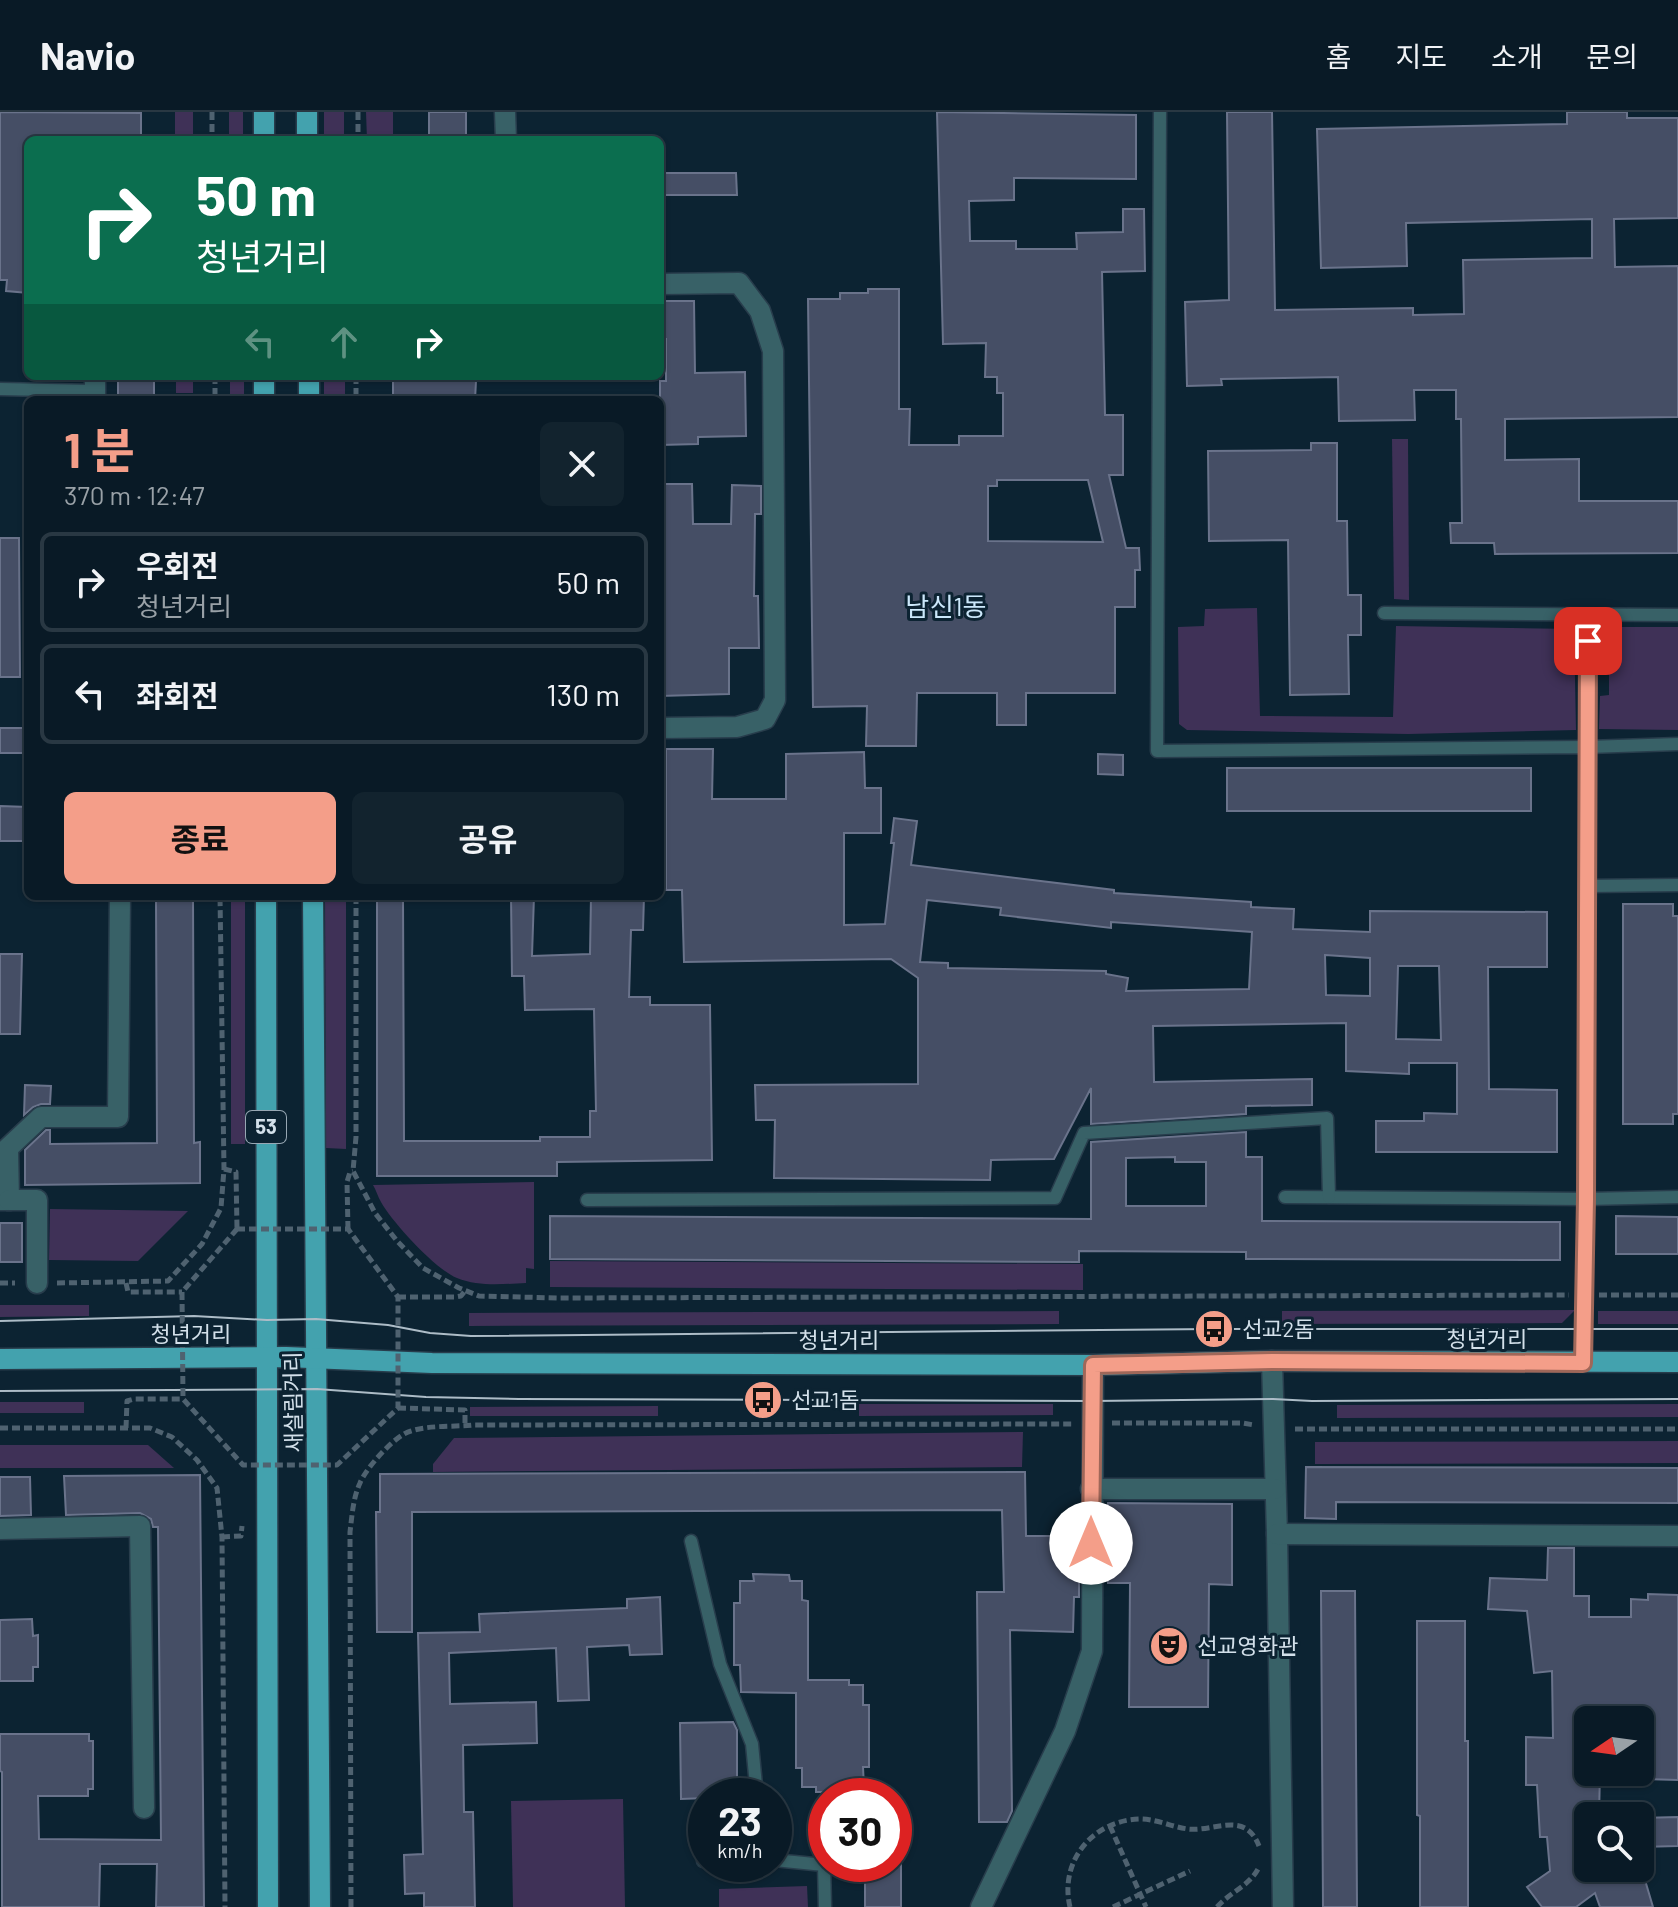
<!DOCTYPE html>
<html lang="ko">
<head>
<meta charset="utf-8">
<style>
  body { margin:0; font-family:Barlow,"Noto Sans KR",sans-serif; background:#12232e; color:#f1f3f6; height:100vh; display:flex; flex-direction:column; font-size:30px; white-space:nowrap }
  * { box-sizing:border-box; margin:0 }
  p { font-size:26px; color:#99a1a7 }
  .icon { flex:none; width:44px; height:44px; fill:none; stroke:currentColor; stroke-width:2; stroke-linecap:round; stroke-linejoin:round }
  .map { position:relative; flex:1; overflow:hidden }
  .sheet { position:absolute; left:24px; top:284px; width:640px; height:504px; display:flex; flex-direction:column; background:#091a26; border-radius:12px; box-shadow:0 2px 6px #0004,0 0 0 2px #293843 }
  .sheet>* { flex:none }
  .banner { position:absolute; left:24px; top:24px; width:640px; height:244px; border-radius:12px; box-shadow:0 2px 6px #0004,0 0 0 2px #293843; background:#0b6e4f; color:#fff; overflow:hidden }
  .needle { width:52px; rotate:257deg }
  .controls { position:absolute; left:1574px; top:1594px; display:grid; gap:16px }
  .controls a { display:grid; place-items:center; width:80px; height:80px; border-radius:12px; background:#091a26; box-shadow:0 2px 6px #0004,0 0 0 2px #293843; font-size:40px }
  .speed { position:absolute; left:688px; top:1666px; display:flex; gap:16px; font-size:40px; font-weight:700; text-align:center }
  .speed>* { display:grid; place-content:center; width:104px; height:104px; border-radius:50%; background:#091a26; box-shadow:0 2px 6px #0004,0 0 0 2px #293843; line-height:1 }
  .speed small { font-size:20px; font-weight:400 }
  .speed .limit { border:12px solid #d22; background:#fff; color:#111 }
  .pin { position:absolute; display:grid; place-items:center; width:68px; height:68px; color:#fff; margin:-34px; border-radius:16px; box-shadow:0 4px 12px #0006 }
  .me { position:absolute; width:88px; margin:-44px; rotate:0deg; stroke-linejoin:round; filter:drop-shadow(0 0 6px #0008) }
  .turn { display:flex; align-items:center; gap:28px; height:168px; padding:0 40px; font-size:36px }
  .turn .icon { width:104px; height:104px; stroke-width:2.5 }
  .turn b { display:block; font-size:56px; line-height:68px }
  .lanes { display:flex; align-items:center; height:76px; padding:0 40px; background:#0003; justify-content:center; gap:40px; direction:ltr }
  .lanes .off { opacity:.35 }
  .round { display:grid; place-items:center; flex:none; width:84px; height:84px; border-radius:12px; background:#12232e }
  .summary { display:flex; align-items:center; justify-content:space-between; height:136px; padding:0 40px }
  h1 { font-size:48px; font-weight:700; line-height:60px; color:#f49e89 }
  .button { display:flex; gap:16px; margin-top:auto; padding:16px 40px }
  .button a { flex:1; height:92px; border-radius:12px; background:#f49e89; color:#111; font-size:32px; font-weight:700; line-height:92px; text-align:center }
  .button a+a { background:#12232e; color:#f1f3f6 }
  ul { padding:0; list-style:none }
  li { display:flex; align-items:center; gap:24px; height:100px; margin:0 16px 12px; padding:0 24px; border:4px solid #293843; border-radius:12px }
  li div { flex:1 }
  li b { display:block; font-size:30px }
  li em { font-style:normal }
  header { display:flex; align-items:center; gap:48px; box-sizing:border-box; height:112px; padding:0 40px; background:#091a26; border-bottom:2px solid #293843 }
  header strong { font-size:38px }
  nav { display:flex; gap:44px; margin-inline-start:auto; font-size:28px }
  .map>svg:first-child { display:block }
  .green { fill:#3f3157 }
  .building { fill:#454e65; stroke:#6a738b; stroke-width:2; fill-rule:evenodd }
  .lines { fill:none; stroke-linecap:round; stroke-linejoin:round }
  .service-casing { stroke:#283d4c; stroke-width:15 }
  .minor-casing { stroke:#283d4c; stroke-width:23 }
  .primary-casing { stroke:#283d4c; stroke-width:23 }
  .path { stroke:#4f6270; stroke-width:5; stroke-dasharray:8 4; stroke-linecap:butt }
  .service { stroke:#386167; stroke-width:12 }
  .minor { stroke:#386167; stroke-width:20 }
  .primary { stroke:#43a2ae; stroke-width:20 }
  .tram { stroke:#adbcc7; stroke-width:2 }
  .path-bridge { stroke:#4f6270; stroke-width:5; stroke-dasharray:8 4; stroke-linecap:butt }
  .route-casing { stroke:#9f6759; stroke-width:20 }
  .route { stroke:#f49e89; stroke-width:14 }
  .labels { text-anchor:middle; stroke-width:6; stroke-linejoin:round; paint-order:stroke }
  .shield { fill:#0c2332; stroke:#97a7b3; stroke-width:2 }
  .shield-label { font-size:20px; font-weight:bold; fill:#d3e0ea }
  .poi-label { font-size:22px; fill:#d3e0ea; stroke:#0c2332; text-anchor:start }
  .street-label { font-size:22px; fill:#d3e0ea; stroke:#0c2332 }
  .quarter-label { font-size:26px; fill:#cce8fb; stroke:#0c2332 }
</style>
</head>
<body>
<header>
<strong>Navio</strong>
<nav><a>홈</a><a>지도</a><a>소개</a><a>문의</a></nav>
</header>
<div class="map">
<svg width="1678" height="1795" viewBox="0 0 1678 1795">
  <rect width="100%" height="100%" fill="#0c2332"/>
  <g class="green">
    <rect x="175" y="0" width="18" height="28"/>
    <rect x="229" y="0" width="14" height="28"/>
    <rect x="324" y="0" width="20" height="28"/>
    <polygon points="366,0 393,0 393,28 367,28"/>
    <rect x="176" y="264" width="17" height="17"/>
    <rect x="230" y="264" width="14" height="24"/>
    <rect x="324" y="264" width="21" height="24"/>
    <polygon points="1392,327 1408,327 1409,488 1394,487"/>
    <polygon points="1257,496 1260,604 1393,605 1396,514 1574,517 1576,618 1408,622 1187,618 1179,612 1178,515 1204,514 1205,497"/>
    <polygon points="1600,515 1678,515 1678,618 1599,617 1600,584 1609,583 1609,548 1600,548"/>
    <rect x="231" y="784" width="14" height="248"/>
    <polygon points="325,784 346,784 346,1037 326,1036"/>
    <path d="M534 1070V1157L526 1156V1171C503 1172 479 1175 457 1166 436 1158 392 1110 381 1090 378 1085 376 1078 373 1073Z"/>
    <polygon points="50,1097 188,1099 138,1149 49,1148"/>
    <polygon points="550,1149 1083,1152 1083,1178 550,1175"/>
    <polygon points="0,1193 89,1193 89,1204 0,1205"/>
    <polygon points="1575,1198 1562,1211 1282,1212 1282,1199"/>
    <polygon points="1059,1199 1059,1212 469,1214 469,1201"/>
    <rect x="1598" y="1199" width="80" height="13"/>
    <rect x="0" y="1290" width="84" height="11"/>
    <polygon points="859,1292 1053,1292 1053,1303 859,1304"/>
    <polygon points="1678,1292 1678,1305 1337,1306 1337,1293"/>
    <polygon points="658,1294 658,1304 470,1304 470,1295"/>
    <polygon points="1023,1320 1022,1355 433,1360 433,1352 454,1326"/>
    <polygon points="1678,1329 1678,1351 1315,1352 1315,1330"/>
    <polygon points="0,1333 148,1333 174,1356 0,1356"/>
    <polygon points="623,1687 625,1795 513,1795 511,1689"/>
    <polygon points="807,1774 808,1795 719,1795 719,1777"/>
  </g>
  <g class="building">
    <polygon points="0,0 141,1 141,28 28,28 26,153 28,153 28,181 6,179 7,168 0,168"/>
    <rect x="429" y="0" width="37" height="28"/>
    <path d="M937 0 1136 3V67L1014 66V88L969 89 970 129H1016V137H1077L1076 121 1123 120V97H1144L1145 159 1102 160 1105 303H1123V363H1109L1126 436H1139L1140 458H1135V495H1115V581H1026V613H997V581H917L916 634H866L867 594 813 595 808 187H840V181H868V177H899V297H910L909 333H959V324H1003V281H997V265H985L986 231 943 232ZM997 368H1088L1103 430 988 429V374H997Z"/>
    <polygon points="1227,0 1272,0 1275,198 1413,196 1413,203 1464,202 1463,148 1592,146 1592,107 1406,111 1407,154 1321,156 1317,17 1567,12 1567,0 1627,0 1627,6 1678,6 1678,106 1614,107 1615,155 1678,154 1678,305 1505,307 1505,348 1579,347 1579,389 1678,389 1678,441 1495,442 1494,431 1451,431 1450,411 1462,411 1461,307 1456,307 1456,278 1414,278 1415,308 1339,309 1338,265 1221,267 1222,273 1187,274 1185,190 1229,188"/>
    <polygon points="660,61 736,61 737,83 660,83"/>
    <polygon points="660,189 694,189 695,261 745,260 746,324 698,325 698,332 660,333 660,269 666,269 666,227 660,227"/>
    <rect x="118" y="264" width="36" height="24"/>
    <polygon points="401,264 470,264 470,269 476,269 475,288 393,288 393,266 401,266"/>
    <polygon points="1311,331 1337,331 1337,409 1347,409 1348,483 1361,483 1361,523 1348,523 1349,582 1290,583 1288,428 1209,429 1208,339 1311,338"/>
    <polygon points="660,372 692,372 693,412 731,412 732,373 761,374 761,402 755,402 754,484 758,484 759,536 729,536 729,582 660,584"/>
    <polygon points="0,426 19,426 20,565 0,565"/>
    <rect x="0" y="616" width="28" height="25"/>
    <path d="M666 637H713L712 687H786V642L864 640 865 676H881V721H844V813L885 812 894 731H891L894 706 917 709 911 753 1114 778V781L1251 790V795L1294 797 1293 817 1370 820V799L1547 800V855H1488L1489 977 1557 978V1040H1376V1009H1424V1001L1457 1002V951H1409V962L1346 959V911L1153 914 1154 970 1312 967V993L1246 994V1002L1091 1012V976L1054 1047 991 1048 990 1068 774 1066 775 1008H756L755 973 918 972V866L891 847 684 850 682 778H666ZM927 788 1001 796 1000 803 1111 816V810L1252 820 1249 877 1126 879 1128 866 1106 862V859L948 856V851L920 850ZM1325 843 1370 846V884L1326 883ZM1398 854H1439L1441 928 1396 927Z"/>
    <polygon points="1098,642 1123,643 1123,663 1098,662"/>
    <rect x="1227" y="656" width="304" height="43"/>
    <polygon points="0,694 28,695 28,729 0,729"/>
    <polygon points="156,784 193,784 194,1031 200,1030 200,1071 25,1073 25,1038 46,1018 50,1018 50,1032 157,1031"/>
    <polygon points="377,784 403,784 404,1029 540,1029 540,1025 590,1025 590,999 596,999 594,897 525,898 524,864 512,864 511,784 534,784 532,844 590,842 591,784 644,784 643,818 631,818 629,885 650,885 650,893 710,893 712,1048 557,1050 557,1064 377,1064"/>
    <polygon points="1623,792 1673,792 1673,804 1678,804 1678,1002 1673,1002 1673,1012 1623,1012"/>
    <polygon points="0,842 22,842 20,922 0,922"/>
    <polygon points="25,973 51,974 50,992 41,992 33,995 24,1003"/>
    <path d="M1246 1020V1045H1262V1109L1560 1110V1148L1246 1147V1140L1079 1139V1150L550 1147V1104L1091 1107V1030ZM1175 1045V1050H1206V1094H1126V1046Z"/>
    <polygon points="1616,1104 1678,1105 1678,1142 1616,1142"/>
    <rect x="0" y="1111" width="22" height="39"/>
    <polygon points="1306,1355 1678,1356 1678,1391 1336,1390 1336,1407 1305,1406"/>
    <polygon points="1025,1360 1026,1424 1055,1424 1070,1430 1079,1440 1079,1485 1074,1485 1073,1520 1010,1518 1012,1699 1007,1710 979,1710 977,1480 1004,1480 1002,1398 412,1400 412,1520 377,1520 376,1400 380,1400 380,1362"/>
    <polygon points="200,1363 204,1795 156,1795 157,1752 100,1752 99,1795 2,1795 2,1660 0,1659 0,1622 89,1622 89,1629 93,1629 93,1677 88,1677 88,1684 38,1684 39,1727 161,1728 158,1415 153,1415 151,1407 140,1401 66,1403 64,1364"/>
    <polygon points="0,1365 30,1365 31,1403 0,1404"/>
    <polygon points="1108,1391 1232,1392 1232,1473 1209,1472 1208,1595 1129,1595 1130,1471 1108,1471"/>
    <polygon points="1548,1436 1574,1436 1574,1484 1589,1484 1589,1505 1631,1505 1631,1487 1648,1488 1648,1482 1678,1483 1678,1668 1644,1667 1645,1660 1640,1660 1640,1608 1588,1608 1588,1660 1600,1660 1599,1704 1588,1704 1588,1756 1644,1756 1645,1768 1653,1795 1600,1795 1595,1781 1576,1795 1542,1795 1527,1775 1550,1759 1547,1725 1540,1725 1537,1673 1526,1673 1526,1625 1553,1626 1552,1559 1534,1561 1527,1499 1488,1497 1490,1466 1547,1468"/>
    <polygon points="753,1462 789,1463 790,1469 802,1469 802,1488 808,1489 808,1568 849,1568 849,1573 863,1573 863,1593 869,1593 869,1655 863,1655 864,1675 849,1675 849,1680 816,1680 816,1675 802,1675 802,1656 796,1656 796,1581 741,1580 740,1553 734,1553 734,1491 740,1491 740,1469 754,1469"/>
    <polygon points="1321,1479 1355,1479 1357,1795 1323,1795"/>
    <polygon points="660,1485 662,1542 630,1543 629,1533 587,1535 589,1588 558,1589 556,1536 449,1541 450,1592 536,1590 537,1631 463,1633 464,1700 473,1700 475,1795 424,1795 424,1781 405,1782 404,1743 423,1742 418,1521 480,1520 479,1502 627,1496 627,1487"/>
    <polygon points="32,1507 33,1524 38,1523 38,1555 33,1555 33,1569 0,1569 0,1508"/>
    <polygon points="1417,1509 1465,1509 1465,1629 1468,1629 1468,1795 1420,1795 1420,1704 1417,1703"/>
    <polygon points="733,1610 737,1618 737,1684 706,1684 706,1686 681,1687 680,1611"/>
    <polygon points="1678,1705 1678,1734 1640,1735 1640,1706"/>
    <rect x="865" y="1752" width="36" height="43"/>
  </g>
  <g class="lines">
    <defs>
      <g id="service">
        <polyline points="1160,0 1157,639 1588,635 1586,1087 1583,1251"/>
        <polyline points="0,277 95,279"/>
        <polyline points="1384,501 1678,503"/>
        <polyline points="1588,503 1588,635 1678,632"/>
        <polyline points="1587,774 1678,773"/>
        <polyline points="1285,1085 1586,1087 1678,1085"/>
        <polyline points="587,1088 1055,1086 1084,1021 1327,1006 1329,1085"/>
        <polyline points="691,1429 720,1552 752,1632 757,1684"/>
        <polyline points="774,1748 824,1753 825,1795"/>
        <polyline points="703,1749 706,1749"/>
      </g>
      <g id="minor">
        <polyline points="505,0 506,28"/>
        <polyline points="660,172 739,171 760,199 773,239 775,588 765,607 737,615 660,616"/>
        <polyline points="95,288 95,264"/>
        <polyline points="0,1088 9,1088 8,1036 41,1005 118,1005 120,784"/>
        <polyline points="9,1088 37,1088 37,1171"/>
        <polyline points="1272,1249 1277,1422 1283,1795"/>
        <polyline points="1091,1377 1275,1377"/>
        <polyline points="0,1417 140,1414 144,1696"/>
        <polyline points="1277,1422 1678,1424"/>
        <polyline points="981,1795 1065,1619 1092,1539 1093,1253"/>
      </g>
      <g id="primary">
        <polyline points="264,0 264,28"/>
        <polyline points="307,0 307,28"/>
        <polyline points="264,264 264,288"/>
        <polyline points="309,264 309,288"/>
        <polyline points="266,784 268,1795"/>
        <polyline points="313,784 320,1795"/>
        <polyline points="0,1247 286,1245 432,1251 1093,1253 1272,1249 1678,1250"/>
      </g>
    </defs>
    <use href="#service" class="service-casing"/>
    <use href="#minor" class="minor-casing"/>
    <use href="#primary" class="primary-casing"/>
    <g class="path">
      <polyline points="212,0 212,28"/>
      <polyline points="358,0 358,28"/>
      <polyline points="215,264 215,288"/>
      <polyline points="356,264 356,288"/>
      <polyline points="356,784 356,1025 353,1059 362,1076 375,1101 397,1129 423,1156 459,1176 479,1184 558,1186 1569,1183"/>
      <polyline points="224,1057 236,1060 237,1117"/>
      <polyline points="348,1117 347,1070 350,1060 353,1059"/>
      <polyline points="0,1171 15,1171"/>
      <polyline points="57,1171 168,1169 202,1132 221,1096 224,1057 220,784"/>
      <polyline points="126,1171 128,1180 182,1180"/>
      <polyline points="1599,1183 1678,1183"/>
      <polyline points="398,1185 455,1185 461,1184 465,1179"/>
      <polyline points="398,1296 465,1298 465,1313"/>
      <polyline points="1112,1311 1242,1311 1254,1313"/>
      <polyline points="0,1316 150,1316 172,1325 197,1348 217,1376 222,1425 225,1795"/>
      <polyline points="126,1316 127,1289 134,1287 183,1287"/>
      <polyline points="1295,1317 1678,1317"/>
      <polyline points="222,1425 241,1424 242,1414"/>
      <polyline points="1110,1714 1146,1795"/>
      <path d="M351 1795 350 1420C352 1404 353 1386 360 1371 366 1356 395 1323 411 1319 430 1313 453 1315 473 1313L1074 1312"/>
      <path d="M1070 1795C1059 1749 1093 1708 1140 1707 1157 1707 1172 1715 1188 1717 1215 1720 1245 1698 1259 1734"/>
      <polyline points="1113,1795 1190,1759"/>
      <path d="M1217 1795C1230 1780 1251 1773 1259 1755"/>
    </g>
    <use href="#service" class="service"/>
    <use href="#minor" class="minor"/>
    <use href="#primary" class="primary"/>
    <g class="tram">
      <polyline points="0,1209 194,1204 267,1208 316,1207 388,1213 430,1221 471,1224 1214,1217 1678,1217"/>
      <polyline points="0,1279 317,1277 426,1285 519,1287 1093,1289 1273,1287 1312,1289 1678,1287"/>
    </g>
    <polygon class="path-bridge" points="237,1117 348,1117 398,1185 398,1296 337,1353 243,1353 183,1287 182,1180"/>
  </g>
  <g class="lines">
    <defs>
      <polyline id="route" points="1091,1431 1093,1253 1272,1249 1583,1251 1586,1087 1588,529"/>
    </defs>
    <use href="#route" class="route-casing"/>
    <use href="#route" class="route"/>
  </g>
  <defs>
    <symbol id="bus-disc" viewBox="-11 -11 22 22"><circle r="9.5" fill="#f49e89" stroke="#0c2332"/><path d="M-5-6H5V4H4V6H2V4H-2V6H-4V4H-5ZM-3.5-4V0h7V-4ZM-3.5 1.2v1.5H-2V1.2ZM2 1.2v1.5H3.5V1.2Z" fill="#111"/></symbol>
    <symbol id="theatre-disc" viewBox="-11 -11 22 22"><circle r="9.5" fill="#f49e89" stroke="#0c2332"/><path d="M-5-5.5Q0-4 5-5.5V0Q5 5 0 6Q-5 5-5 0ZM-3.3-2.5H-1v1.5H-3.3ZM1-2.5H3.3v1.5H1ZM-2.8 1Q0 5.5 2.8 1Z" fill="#111"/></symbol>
  </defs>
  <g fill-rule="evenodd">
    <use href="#bus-disc" x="1192" y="1195" width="44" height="44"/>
    <use href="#bus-disc" x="741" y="1266" width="44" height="44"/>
    <use href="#theatre-disc" x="1147" y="1512" width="44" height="44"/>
  </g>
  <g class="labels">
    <rect class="shield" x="246" y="999" width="40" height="32" rx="6"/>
    <g class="shield-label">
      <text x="266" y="1022">53</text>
    </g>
    <g class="poi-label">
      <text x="1242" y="1225">선교2돔</text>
      <text x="791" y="1296">선교1돔</text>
      <text x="1197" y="1542">선교영화관</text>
    </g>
    <g class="street-label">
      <text x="191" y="1230">청년거리</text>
      <text x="1487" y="1235">청년거리</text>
      <text x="839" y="1236">청년거리</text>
      <text transform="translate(293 1290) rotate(-91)" y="8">새살림거리</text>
    </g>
    <g class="quarter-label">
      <text x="946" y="504">남신1동</text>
    </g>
  </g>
</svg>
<div class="controls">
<a><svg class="needle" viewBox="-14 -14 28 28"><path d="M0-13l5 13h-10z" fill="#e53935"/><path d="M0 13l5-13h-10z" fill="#99a1a7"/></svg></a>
<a><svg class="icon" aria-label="search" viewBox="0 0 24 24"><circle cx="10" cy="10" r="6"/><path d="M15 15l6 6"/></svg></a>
</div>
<div class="speed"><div>23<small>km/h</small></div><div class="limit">30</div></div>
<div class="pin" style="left:1588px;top:529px;background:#d93025"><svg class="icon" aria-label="arrive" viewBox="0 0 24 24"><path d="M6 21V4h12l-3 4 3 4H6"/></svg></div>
<svg class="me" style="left:1091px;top:1431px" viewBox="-20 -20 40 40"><circle r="19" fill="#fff"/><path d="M0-13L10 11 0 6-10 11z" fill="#f49e89"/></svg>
<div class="banner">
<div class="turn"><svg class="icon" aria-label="right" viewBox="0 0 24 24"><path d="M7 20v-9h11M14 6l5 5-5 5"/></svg><div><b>50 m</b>청년거리</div></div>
<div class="lanes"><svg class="icon off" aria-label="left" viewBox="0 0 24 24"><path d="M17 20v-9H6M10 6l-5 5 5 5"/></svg><svg class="icon off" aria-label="ahead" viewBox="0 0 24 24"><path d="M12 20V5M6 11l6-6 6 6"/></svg><svg class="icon" aria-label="right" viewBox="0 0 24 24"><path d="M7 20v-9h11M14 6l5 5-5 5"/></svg></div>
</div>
<section class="sheet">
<div class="summary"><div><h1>1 분</h1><p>370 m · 12:47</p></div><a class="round"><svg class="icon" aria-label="close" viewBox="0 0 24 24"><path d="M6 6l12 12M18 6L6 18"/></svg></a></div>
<ul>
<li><svg class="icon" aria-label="right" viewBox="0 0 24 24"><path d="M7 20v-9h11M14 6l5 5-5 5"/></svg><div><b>우회전</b><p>청년거리</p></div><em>50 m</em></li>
<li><svg class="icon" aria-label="left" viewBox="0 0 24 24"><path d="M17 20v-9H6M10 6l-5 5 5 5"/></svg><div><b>좌회전</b></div><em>130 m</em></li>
</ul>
<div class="button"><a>종료</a><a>공유</a></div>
</section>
</div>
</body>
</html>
